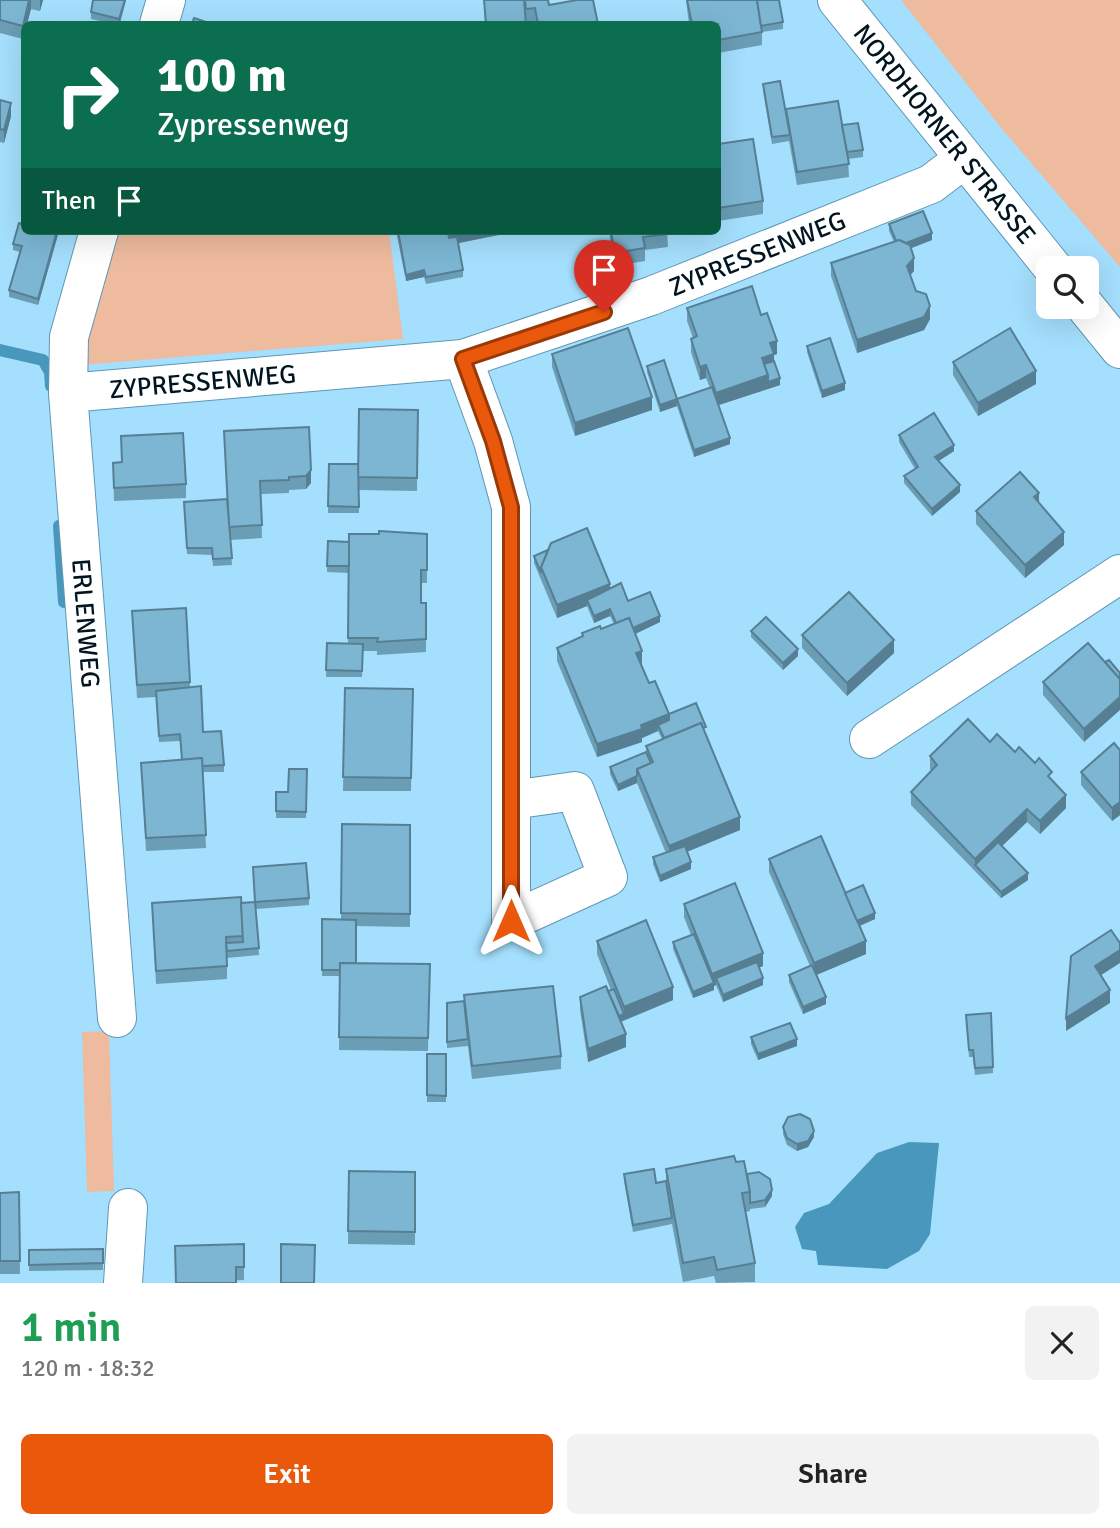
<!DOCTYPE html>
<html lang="en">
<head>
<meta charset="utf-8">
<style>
  body { margin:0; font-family:Signika,sans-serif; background:#f2f2f2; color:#222; height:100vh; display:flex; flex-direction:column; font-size:26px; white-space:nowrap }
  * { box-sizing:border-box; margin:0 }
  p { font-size:23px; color:#767676 }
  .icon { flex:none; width:38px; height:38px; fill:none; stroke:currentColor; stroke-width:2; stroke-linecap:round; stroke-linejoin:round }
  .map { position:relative; height:1283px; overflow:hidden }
  .details { display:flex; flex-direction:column; background:#fff; flex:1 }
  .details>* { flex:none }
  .top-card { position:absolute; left:21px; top:21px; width:700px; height:214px; border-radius:10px; box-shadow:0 7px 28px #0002; background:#0b6e4f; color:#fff; overflow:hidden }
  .tools { position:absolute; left:1036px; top:256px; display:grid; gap:14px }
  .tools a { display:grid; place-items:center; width:63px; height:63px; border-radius:10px; background:#fff; box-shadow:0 7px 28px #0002; font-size:35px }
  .pin { position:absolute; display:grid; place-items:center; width:60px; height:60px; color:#fff; margin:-72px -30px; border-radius:50% 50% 50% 0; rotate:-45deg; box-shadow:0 0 7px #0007 }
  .pin .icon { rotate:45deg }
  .me { position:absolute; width:77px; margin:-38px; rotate:0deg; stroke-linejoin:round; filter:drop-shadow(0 0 5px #0008) }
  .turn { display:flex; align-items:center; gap:24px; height:147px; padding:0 21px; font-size:32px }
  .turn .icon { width:91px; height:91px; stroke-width:2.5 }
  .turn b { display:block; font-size:49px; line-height:60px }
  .then { display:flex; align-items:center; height:66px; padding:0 21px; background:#0003; gap:14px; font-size:26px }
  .round { display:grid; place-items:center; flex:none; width:74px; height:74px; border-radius:10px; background:#f2f2f2 }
  .headline { display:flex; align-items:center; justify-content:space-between; height:119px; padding:0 21px }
  h1 { font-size:42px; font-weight:600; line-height:52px; color:#1e9e55 }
  .cta { display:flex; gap:14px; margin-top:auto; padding:14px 21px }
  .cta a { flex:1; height:80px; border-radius:10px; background:#ea580c; color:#fff; font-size:28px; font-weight:600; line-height:80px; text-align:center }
  .cta a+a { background:#f2f2f2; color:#222 }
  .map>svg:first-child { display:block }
  .green { fill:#eebb9e }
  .water { fill:#4997bc }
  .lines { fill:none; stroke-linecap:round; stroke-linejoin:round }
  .stream { stroke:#4997bc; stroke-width:12 }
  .street-casing { stroke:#5e97b4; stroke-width:40 }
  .secondary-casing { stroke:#5e97b4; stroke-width:40 }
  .street { stroke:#fff; stroke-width:38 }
  .secondary { stroke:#fff; stroke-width:38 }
  .wall { fill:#6b9db5 }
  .shaded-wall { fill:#577f94 }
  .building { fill:#7cb6d3; stroke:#577f94; stroke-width:2 }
  .route-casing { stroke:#983908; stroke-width:18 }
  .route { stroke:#ea580c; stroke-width:12 }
  .labels { text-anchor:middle; stroke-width:5; stroke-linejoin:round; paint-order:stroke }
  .street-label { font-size:26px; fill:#001520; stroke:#edf8ff }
</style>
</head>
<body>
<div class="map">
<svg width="1120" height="1283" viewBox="0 0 1120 1283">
  <rect width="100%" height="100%" fill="#a4dffd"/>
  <g class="green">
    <polygon points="901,0 1120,0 1120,267 1002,129"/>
    <polygon points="118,231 389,231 403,339 81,365"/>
    <polygon points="109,1031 114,1191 87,1192 82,1032"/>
  </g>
  <polygon class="water" points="909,1142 939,1143 930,1234 919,1251 887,1269 818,1265 816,1251 802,1249 795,1227 804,1213 829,1204 877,1153"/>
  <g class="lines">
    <g class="stream">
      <polyline points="0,350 43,360 50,372 51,386"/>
      <polyline points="59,526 64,602"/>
    </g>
    <defs>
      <g id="street">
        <polyline points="159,24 166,0"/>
        <path id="s1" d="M99 231 69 337 68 393 117 1018"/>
        <polyline points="463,359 493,441 511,507 511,921 608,877 575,791 512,800"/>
        <path id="s2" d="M68 393 463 359 651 296 931 184 964 159"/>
        <polyline points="869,739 1120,574"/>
        <polyline points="123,1283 128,1208"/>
      </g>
      <g id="secondary">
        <path id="s3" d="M837 0 1053 268"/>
        <polyline points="1085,306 1120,349"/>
      </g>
    </defs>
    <use href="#street" class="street-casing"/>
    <use href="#secondary" class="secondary-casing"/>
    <use href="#street" class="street"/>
    <use href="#secondary" class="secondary"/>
  </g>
  <g class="wall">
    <polygon points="0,0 43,0 40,11 31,9 23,39 0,33"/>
    <polygon points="126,0 120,24 115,24 91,19 91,12"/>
    <polygon points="484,0 549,5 598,24 536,24 535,21 526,22 526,24 485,24"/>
    <polygon points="686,0 779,0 783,22 783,29 762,32 762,45 718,53 718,24 689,24"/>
    <polygon points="763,84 786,115 842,125 863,150 863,157 848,159 849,177 797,185 789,141 772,144 763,91"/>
    <polygon points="0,100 11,116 4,143 0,142"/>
    <polygon points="718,141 718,144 763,201 763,214 718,221"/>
    <polygon points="889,224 932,240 911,248 914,271 910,275 916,291 930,319 924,330 857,353 831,276 831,263 894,242 889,231"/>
    <polygon points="24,231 59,231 38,305 9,297 9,290 20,252 13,250 13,244"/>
    <polygon points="397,231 417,233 429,231 519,231 458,243 463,270 463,277 426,284 424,277 406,281 397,236"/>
    <polygon points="609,231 667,231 668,247 645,250 645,261 614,266"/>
    <polygon points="687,308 761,315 777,354 774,355 774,361 780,385 718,405 730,444 694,457 677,406 660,412 647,372 647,366 677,399 710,388 706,378 700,380 691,352 691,339 693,338 687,321"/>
    <polygon points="807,346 845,390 822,398 807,352"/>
    <polygon points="552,354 652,410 575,436 552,367"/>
    <polygon points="953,362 1036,384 978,416 953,375"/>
    <polygon points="418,410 417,491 359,490 359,513 328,513 329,464 358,464"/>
    <polygon points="309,427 311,483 306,489 289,490 289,493 261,494 262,538 230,540 232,565 213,566 212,555 187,554 184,502 227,499 224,431"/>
    <polygon points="899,435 954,451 939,461 960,492 932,516 904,483 904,476 915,469 899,442"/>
    <polygon points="121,436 186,484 186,498 114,501 113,463 122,462"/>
    <polygon points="1039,503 1064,545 1025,578 976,524 976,511"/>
    <polygon points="427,534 427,583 421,583 421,603 426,603 426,652 377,655 377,651 363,651 362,677 326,677 327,643 348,644 349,566 349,573 327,572 328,541 349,542"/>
    <polygon points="534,556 610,589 660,622 635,634 642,664 641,664 649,683 669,714 706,733 740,830 687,852 691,869 660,882 653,864 653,857 666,853 637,783 618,791 610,774 610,767 646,752 646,746 662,739 658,731 642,738 642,742 597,757 557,661 557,648 582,637 582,633 601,629 614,624 610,616 594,623 587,606 557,618 534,563"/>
    <polygon points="186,608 190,687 203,732 224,765 224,772 203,772 206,848 146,851 141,763 182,760 180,741 159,742 156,697 137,698 132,611"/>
    <polygon points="751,631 798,656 783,670 751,637"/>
    <polygon points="802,635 894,653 847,696 802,648"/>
    <polygon points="1105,662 1084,742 1043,695 1043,682"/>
    <polygon points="345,688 413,689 411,791 343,791"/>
    <polygon points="990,742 1015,752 1052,780 1066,808 1040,834 1027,822 1002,846 1028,880 1001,898 911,805 911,792 931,771 930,769 930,756"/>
    <polygon points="1120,750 1120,815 1112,821 1081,785 1081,772"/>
    <polygon points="307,769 306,818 276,818 276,792 288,792"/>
    <polygon points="342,824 410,825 410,927 356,926 356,963 430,964 428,1051 339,1050 340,976 322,976 322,919 341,919"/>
    <polygon points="769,859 845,893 875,919 859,926 866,954 816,975 826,1004 803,1014 789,982 789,975 810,966 769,872"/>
    <polygon points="309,898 309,905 256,909 259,955 227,958 227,979 156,984 152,903 241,903"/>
    <polygon points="684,904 763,966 759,967 763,985 723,1002 716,985 714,986 714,990 693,998 673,949 673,942 691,935 684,917"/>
    <polygon points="597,941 673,1000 621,1022 626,1047 588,1062 580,1010 580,997 611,990 597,954"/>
    <polygon points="464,995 561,1056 561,1069 472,1079 468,1046 447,1048 447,1003 464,1001"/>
    <polygon points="991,1013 993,1073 975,1075 973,1057 969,1057 966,1015"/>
    <polygon points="751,1037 797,1046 758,1060 751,1044"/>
    <rect x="427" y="1054" width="19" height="48"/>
    <polygon points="783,1127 814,1137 808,1147 797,1151 787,1145 783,1134"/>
    <polygon points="736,1162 747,1174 772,1196 765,1207 750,1209 750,1211 745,1212 755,1263 755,1282 716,1283 714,1276 683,1282 672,1224 633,1232 624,1181 624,1174 656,1183 666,1181 666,1169"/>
    <polygon points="349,1171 415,1172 415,1245 348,1244"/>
    <polygon points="19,1192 20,1274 0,1274 0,1193"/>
    <polygon points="244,1244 244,1280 176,1283"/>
    <polygon points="103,1249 103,1270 29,1271 29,1250"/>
  </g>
  <g class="shaded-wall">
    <polygon points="29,0 31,0 31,9 27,24 24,24 24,32 23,39 23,26"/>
    <polygon points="40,0 43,0 40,11"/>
    <polygon points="125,0 126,0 119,24 119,19"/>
    <polygon points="11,103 11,116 4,143 4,130"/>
    <polygon points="57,231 59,231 38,305 38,299"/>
    <polygon points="454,231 508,231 508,233 449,245 449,232"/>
    <polygon points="932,233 932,240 899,253 899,246"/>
    <polygon points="914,258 914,271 907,279 907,266"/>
    <polygon points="424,270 424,277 406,281 406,275"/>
    <polygon points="930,306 930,319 924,330 857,353 857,340"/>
    <polygon points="777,341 777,354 774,355 774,367 764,371 762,358 770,343"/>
    <polygon points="706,365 706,378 700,380 700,367"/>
    <polygon points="1036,371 1036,384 978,416 978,403"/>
    <polygon points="768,375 780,378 780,385 716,406 716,393"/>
    <polygon points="845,383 845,390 822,398 822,391"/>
    <polygon points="652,397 652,410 575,436 575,423"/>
    <polygon points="677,399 677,406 660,412 660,405"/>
    <polygon points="730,438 730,444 694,457 694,450"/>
    <polygon points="954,445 954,451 935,463 935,457"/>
    <polygon points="311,470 311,483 306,489 306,476"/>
    <polygon points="960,485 960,492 932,516 932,509"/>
    <polygon points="1039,493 1039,506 1034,497"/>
    <polygon points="1064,532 1064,545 1025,578 1025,565"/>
    <polygon points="610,584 610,597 587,600 587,606 557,618 557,605"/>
    <polygon points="610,609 610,616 594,623 594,616"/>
    <polygon points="660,616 660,622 631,636 631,629"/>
    <polygon points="894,640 894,653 847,696 847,683"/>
    <polygon points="798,649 798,656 783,670 783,663"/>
    <polygon points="642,651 642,664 636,666 636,653"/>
    <polygon points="1120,697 1120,710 1084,742 1084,729"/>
    <polygon points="669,714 669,727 658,725 658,731 642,738 642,742 597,757 597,744"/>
    <polygon points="637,776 637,783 618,791 618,785"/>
    <polygon points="1066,795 1066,808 1040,834 1040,821"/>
    <polygon points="1120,802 1120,815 1112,821 1112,808"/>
    <polygon points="1027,809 1027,822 978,869 975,865 975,859"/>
    <polygon points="740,817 740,830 669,859 669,846"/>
    <polygon points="691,862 691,869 660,882 660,876"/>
    <polygon points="1028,873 1028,880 1001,898 1001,892"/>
    <polygon points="875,913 875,919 855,928 855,922"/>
    <polygon points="866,941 866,954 814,976 814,963"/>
    <polygon points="1120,950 1120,963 1095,979 1095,966"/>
    <polygon points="763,953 763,966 719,984 716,978 716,985 714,986 714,990 693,998 693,992 712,984 712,974"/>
    <polygon points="763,978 763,985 723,1002 723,995"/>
    <polygon points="673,987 673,1000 617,1023 617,1017 624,1014 624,1007"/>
    <polygon points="1110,990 1110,1003 1066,1031 1066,1018"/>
    <polygon points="826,997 826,1004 803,1014 803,1007"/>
    <polygon points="626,1034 626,1047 588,1062 588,1049"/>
    <polygon points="797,1039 797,1046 758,1060 758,1054"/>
    <polygon points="814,1131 814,1137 808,1147 797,1151 797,1144"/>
    <polygon points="772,1190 772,1196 765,1207 765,1200"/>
  </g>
  <g class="building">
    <polygon points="0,0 29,0 23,26 0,20"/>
    <polygon points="93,0 125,0 119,19 91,12"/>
    <polygon points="484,0 524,0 526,24 486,24"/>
    <polygon points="525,0 548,0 549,5 577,0 593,0 598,24 538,24 535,8 526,9"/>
    <polygon points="687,0 757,0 762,32 718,40 718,24 692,24"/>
    <polygon points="757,0 779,0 783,22 761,26"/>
    <polygon points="194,18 212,24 192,24"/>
    <polygon points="780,81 790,135 772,137 763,84"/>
    <polygon points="0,100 11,103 4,130 0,129"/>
    <polygon points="838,101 849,164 797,172 786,109"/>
    <polygon points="858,123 863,150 847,152 842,125"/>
    <polygon points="753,139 763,201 718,208 718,144"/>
    <polygon points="923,211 932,233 906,243 899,240 896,241 889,224"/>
    <polygon points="19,223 24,225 24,231 57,231 38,299 9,290 22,246 13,244"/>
    <polygon points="398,231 416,231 417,233 429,231 448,231 449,238 457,237 463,270 426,277 424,270 406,275"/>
    <polygon points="611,231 667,231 668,234 643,237 645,248 614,253"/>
    <polygon points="899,240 910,245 914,258 907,266 916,291 926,294 930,306 924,317 857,340 831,263"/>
    <polygon points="752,286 761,315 767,313 777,341 770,343 774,354 762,358 768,375 716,393 706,365 700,367 691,339 697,336 687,308"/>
    <polygon points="628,328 652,397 575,423 552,354"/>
    <polygon points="1010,328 1036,371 978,403 953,362"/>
    <polygon points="830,338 845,383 822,391 807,346"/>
    <polygon points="664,360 677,399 712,387 730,438 694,450 677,399 660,405 647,366"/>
    <polygon points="774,361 780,378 768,382 768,375 764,364"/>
    <polygon points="359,409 418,410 417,478 358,477"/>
    <polygon points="934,413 954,445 935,457 960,485 932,509 904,476 918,467 899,435"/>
    <polygon points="309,427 311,470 306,476 289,477 289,480 260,481 262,525 229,527 224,431"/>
    <polygon points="183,433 186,484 114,488 113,463 122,462 121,436"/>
    <polygon points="329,464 358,464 359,507 328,506"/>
    <polygon points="1020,472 1039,493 1034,497 1064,532 1025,565 976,511"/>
    <polygon points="227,499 232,558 213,559 212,548 187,548 184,502"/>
    <polygon points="587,528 610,584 557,605 541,567 551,543"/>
    <polygon points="379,531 427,534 427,570 421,570 421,603 426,603 426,639 377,642 378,638 348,638 349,534 379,534"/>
    <polygon points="328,541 349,542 349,566 327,566"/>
    <polygon points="548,550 541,567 541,573 534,556"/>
    <polygon points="621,583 628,601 650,592 660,616 633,628 629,618 616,623 610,609 594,616 587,600"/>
    <polygon points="849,592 894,640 847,683 802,635"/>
    <polygon points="186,608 190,682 137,685 132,611"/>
    <polygon points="766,617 798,649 783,663 751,631"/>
    <polygon points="629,618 642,651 636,653 649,683 655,681 669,714 641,725 642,729 597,744 557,648 583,636 582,633 600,626 601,629"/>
    <polygon points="327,643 363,644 362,671 326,670"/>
    <polygon points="1088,643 1120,679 1120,697 1084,729 1043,682"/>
    <polygon points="1109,660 1120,673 1120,679 1105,662"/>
    <polygon points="201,686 203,732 221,731 224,765 202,766 202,758 182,760 180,734 159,736 156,691"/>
    <polygon points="345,688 413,689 411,778 343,777"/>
    <polygon points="696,703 706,727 703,728 701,723 664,738 658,725 669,720 669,714"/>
    <polygon points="968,719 990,742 997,734 1015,752 1019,747 1035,763 1039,758 1052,772 1048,776 1066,795 1040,821 1027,809 975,859 911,792 937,765 930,756"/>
    <polygon points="701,723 740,817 669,846 637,769 653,762 646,746"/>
    <polygon points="1114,743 1120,750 1120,802 1112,808 1081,772"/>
    <polygon points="646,752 651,763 637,769 637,776 618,785 610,767"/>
    <polygon points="202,758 206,835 146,838 141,763"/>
    <polygon points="289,769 307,769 306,812 276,811 276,792 288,792"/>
    <polygon points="342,824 410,825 410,914 341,913"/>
    <polygon points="821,836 866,941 814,963 769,859"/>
    <polygon points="998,842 1028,873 1001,892 975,865"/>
    <polygon points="685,846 691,862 660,876 653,857"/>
    <polygon points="306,863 309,898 255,902 253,867"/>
    <polygon points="735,883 763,953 712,974 684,904"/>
    <polygon points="863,885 875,913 857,921 845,893"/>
    <polygon points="241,897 243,936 226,937 227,966 156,971 152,903"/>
    <polygon points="255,902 259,948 227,951 226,943 243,942 241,903"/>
    <polygon points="322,919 356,920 356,963 340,963 340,970 322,970"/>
    <polygon points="646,920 673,987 624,1007 597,941"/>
    <polygon points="1111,930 1120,943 1120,950 1095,966 1110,990 1066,1018 1071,956"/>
    <polygon points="694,934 714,983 693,992 673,942"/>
    <polygon points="757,962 763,978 723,995 716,978"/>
    <polygon points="340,963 430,964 428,1038 339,1037"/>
    <polygon points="812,965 826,997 803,1007 789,975"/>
    <polygon points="553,986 561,1056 472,1066 464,995"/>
    <polygon points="606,986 626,1034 588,1049 580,997"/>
    <polygon points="614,989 624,1014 619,1016 608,991"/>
    <polygon points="464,1001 468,1039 447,1042 447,1003"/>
    <polygon points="991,1013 993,1067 975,1068 973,1050 969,1050 966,1015"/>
    <polygon points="790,1023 797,1039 758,1054 751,1037"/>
    <polygon points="427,1054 446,1054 446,1096 427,1095"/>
    <polygon points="800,1114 810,1119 814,1131 808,1141 797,1144 787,1138 783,1127 788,1117"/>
    <polygon points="734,1156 736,1162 744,1161 750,1192 742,1193 755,1263 717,1270 714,1257 683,1263 666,1169"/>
    <polygon points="654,1169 656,1183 666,1181 672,1218 633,1225 624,1174"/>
    <polygon points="349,1171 415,1172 415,1232 348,1231"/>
    <polygon points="759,1172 770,1179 772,1190 765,1200 750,1203 750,1192 747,1174"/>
    <polygon points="19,1192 20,1261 0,1261 0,1193"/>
    <polygon points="244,1244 244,1267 236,1267 236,1283 176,1283 175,1246"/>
    <polygon points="281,1244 315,1245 314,1283 281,1283"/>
    <polygon points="103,1249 103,1263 29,1265 29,1250"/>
  </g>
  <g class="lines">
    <defs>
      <polyline id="route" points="511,921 511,507 493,441 463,359 604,312"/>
    </defs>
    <use href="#route" class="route-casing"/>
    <use href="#route" class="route"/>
  </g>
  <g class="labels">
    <g class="street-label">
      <text dy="9" stroke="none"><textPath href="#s3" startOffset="172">NORDHORNER STRASSE</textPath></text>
      <text dy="9" stroke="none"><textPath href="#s2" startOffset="709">ZYPRESSENWEG</textPath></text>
      <text dy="9" stroke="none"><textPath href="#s2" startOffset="135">ZYPRESSENWEG</textPath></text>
      <text dy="9" stroke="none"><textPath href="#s1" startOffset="397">ERLENWEG</textPath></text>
    </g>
  </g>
</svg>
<div class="tools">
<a><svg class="icon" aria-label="search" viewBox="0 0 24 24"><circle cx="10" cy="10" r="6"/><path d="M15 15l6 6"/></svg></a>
</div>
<div class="pin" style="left:604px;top:312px;background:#d93025"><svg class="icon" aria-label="arrive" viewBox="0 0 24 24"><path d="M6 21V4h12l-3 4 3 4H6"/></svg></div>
<svg class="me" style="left:511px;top:921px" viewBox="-20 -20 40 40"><path d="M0-17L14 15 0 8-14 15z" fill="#ea580c" stroke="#fff" stroke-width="4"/></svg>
<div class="top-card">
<div class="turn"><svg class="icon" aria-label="right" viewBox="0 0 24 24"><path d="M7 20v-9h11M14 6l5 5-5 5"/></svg><div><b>100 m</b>Zypressenweg</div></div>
<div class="then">Then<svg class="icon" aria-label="arrive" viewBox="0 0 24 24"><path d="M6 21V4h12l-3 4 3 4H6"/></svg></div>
</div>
</div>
<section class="details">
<div class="headline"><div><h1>1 min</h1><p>120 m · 18:32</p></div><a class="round"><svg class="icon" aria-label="close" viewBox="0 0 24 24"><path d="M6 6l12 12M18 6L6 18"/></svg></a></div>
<div class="cta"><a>Exit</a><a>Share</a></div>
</section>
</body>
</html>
